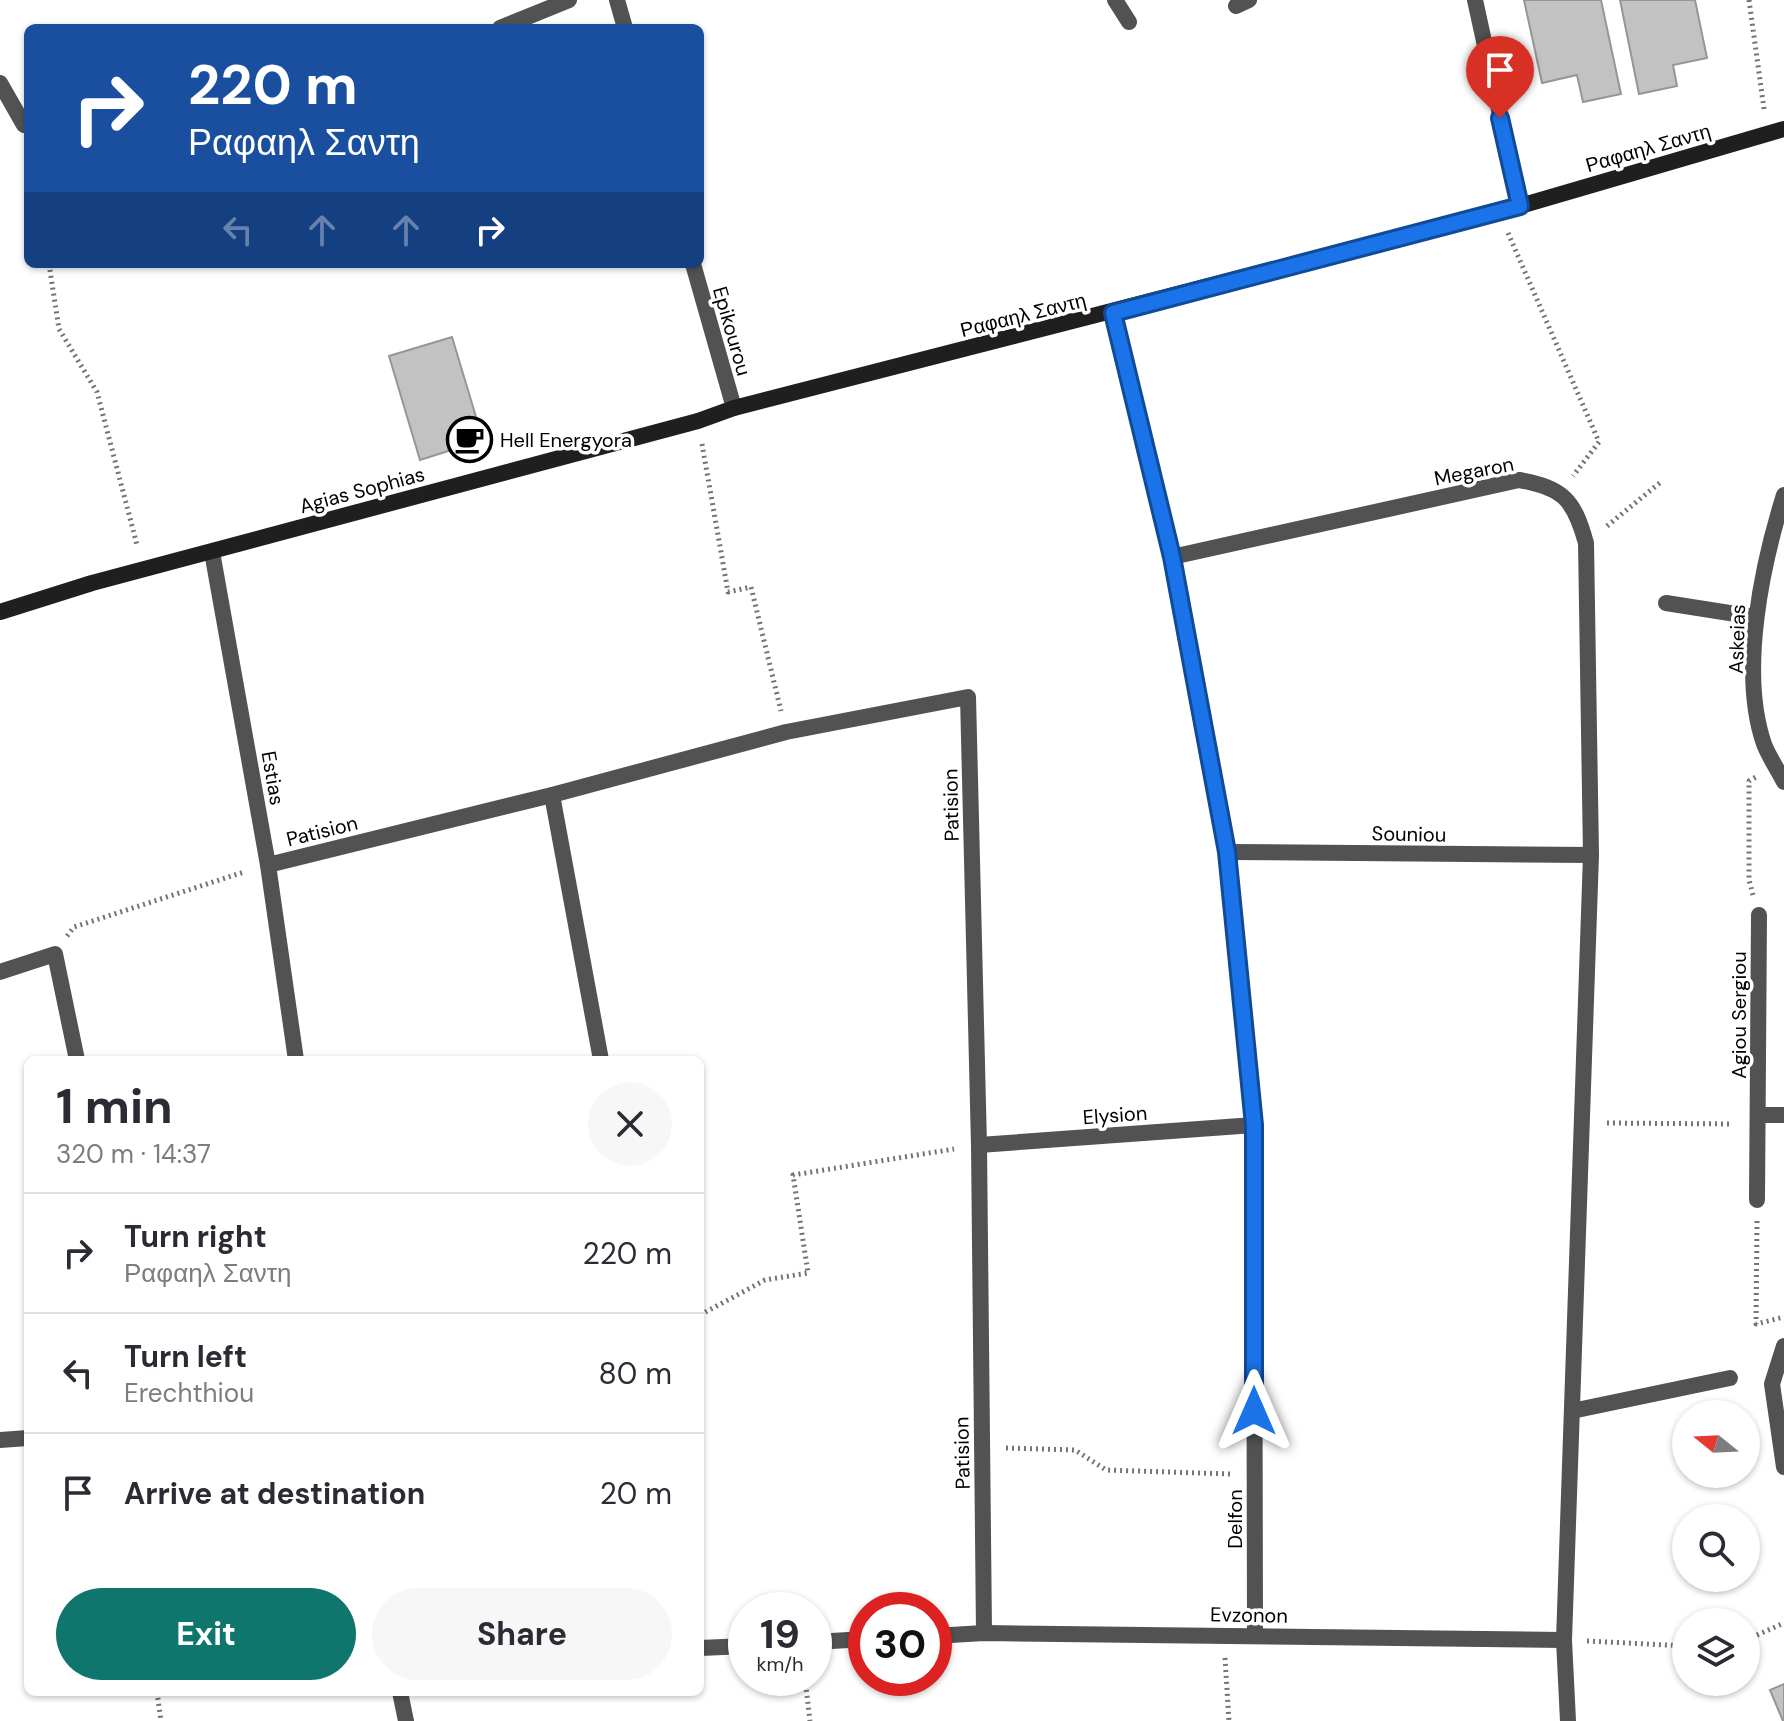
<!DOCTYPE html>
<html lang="en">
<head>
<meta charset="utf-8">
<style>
  body { margin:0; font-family:"DM Sans",sans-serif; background:#f7f7f7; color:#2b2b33; height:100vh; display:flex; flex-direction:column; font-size:30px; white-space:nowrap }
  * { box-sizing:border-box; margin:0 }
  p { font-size:26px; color:#7c7c81 }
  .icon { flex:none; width:44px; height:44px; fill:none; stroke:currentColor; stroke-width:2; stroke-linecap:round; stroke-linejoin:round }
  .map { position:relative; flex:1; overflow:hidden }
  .drawer { position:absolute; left:24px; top:1056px; width:680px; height:640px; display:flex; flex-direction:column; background:#fff; border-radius:12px; box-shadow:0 2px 6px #0004 }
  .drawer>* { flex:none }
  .top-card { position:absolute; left:24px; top:24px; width:680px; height:244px; border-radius:12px; box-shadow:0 2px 6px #0004; background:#1a4fa0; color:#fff; overflow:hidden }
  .needle { width:52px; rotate:288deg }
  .controls { position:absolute; left:1672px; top:1400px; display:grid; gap:16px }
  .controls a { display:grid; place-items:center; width:88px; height:88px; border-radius:50%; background:#fff; box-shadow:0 2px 6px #0004; font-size:40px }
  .speed { position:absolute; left:728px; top:1592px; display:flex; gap:16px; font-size:40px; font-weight:700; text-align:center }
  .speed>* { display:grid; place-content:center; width:104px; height:104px; border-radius:50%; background:#fff; box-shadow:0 2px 6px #0004; line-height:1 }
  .speed small { font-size:20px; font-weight:400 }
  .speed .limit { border:12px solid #d22; background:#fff; color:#111 }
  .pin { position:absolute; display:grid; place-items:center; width:68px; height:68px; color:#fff; margin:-82px -34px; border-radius:50% 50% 50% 0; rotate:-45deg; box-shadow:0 0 8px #0007 }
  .pin .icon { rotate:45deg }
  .me { position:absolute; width:88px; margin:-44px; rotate:0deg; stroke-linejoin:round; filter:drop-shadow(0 0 6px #0008) }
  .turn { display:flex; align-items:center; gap:28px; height:168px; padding:0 32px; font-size:36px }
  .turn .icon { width:104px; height:104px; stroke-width:2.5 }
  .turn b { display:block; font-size:56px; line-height:68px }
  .lanes { display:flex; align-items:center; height:76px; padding:0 32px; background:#0003; justify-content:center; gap:40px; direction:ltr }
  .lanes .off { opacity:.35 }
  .round { display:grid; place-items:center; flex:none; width:84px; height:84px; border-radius:42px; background:#f7f7f7 }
  .summary { display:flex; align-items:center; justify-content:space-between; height:136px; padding:0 32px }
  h1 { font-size:48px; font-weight:700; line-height:60px }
  .cta { display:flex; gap:16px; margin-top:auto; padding:16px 32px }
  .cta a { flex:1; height:92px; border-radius:48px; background:#0f766e; color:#fff; font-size:32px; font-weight:700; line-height:92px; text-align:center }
  .cta a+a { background:#f7f7f7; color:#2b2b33 }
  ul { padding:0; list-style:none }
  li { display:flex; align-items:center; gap:24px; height:120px; padding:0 32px; border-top:2px solid #e1e1e2 }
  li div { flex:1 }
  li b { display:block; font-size:30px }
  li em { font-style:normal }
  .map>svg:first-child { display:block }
  .building { fill:#c2c2c2; stroke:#969696; stroke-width:2 }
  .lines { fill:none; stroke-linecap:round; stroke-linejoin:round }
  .path { stroke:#747474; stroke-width:5; stroke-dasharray:2 4; stroke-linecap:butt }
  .lane { stroke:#525252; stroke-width:16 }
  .street { stroke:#525252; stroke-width:16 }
  .secondary { stroke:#1f1f1f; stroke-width:16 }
  .route-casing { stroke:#114b97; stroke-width:20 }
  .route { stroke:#1a73e8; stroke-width:14 }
  .labels { text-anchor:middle; stroke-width:7; stroke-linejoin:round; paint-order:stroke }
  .street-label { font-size:20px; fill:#000; stroke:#fff }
  .poi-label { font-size:20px; fill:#000; stroke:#fff; text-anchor:start }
</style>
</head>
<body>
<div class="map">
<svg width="1784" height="1721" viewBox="0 0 1784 1721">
  <rect width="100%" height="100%" fill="#fff"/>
  <g class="building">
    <polygon points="1524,0 1601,0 1621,94 1583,102 1577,75 1542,83"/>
    <polygon points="1620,0 1695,0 1707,58 1673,65 1677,86 1639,94"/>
    <polygon points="452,337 483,440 420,460 389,356"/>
    <polygon points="1784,1684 1784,1721 1783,1721 1770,1690"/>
  </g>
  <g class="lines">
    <g class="path">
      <polyline points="1749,0 1764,109"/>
      <polyline points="1508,233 1599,442 1573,476"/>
      <polyline points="49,264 59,329 97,392 137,545"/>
      <polyline points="702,444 728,592 751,587 781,711"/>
      <polyline points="1607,526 1662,481"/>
      <polyline points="1753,895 1749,880 1749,781 1756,777"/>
      <polyline points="67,936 74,927 244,872"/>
      <polyline points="1607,1123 1733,1124"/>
      <polyline points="1757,1221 1756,1324 1784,1317"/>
      <polyline points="700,1315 765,1280 808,1273 793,1175 954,1149"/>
      <polyline points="1006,1448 1075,1450 1106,1470 1230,1474"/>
      <polyline points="1746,1640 1784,1623"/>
      <polyline points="1587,1641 1686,1646"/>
      <polyline points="1225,1658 1229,1721"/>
      <polyline points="805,1678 810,1721"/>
      <polyline points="157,1692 161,1721"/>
    </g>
    <polyline class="lane" points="1572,1411 1730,1378"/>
    <g class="street">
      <polyline points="617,0 625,28"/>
      <polyline points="1115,0 1129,22"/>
      <polyline points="1475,0 1520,206"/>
      <polyline points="1236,6 1249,0"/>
      <polyline points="500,28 569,0"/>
      <polyline points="0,83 24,125"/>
      <polyline points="693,264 734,408"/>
      <polyline points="1113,313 1172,557 1227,852 1254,1125 1255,1635"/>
      <path d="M1784 495C1762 565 1739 672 1764 744 1769 757 1778 770 1784 782"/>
      <polyline points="212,552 268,865 296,1060"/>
      <path d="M1172 557 1519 480C1564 488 1574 500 1586 543L1591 855 1564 1640 1568 1721"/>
      <polyline points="1666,603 1755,617"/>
      <polyline points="552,795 601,1060"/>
      <polyline points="1227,852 1591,855"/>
      <polyline points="268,865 552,795 786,732 968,697 979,1145 984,1633"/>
      <polyline points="0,972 55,954 77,1060"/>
      <polyline points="1758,1115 1784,1115"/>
      <polyline points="979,1145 1254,1125"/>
      <polyline points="1757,1200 1759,915"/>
      <polyline points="1784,1346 1772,1384 1784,1467"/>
      <polyline points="0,1440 28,1438"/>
      <polyline points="934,1636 984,1633 1564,1640"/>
      <polyline points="814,1642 866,1639"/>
      <polyline points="700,1648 746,1646"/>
      <polyline points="400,1692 406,1721"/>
    </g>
    <polyline class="secondary" points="0,612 92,583 698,421 734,408 1520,206 1784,129"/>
  </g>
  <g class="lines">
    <defs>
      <polyline id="route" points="1254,1411 1254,1125 1227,852 1172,557 1113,313 1520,206 1500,118"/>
    </defs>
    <use href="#route" class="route-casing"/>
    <use href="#route" class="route"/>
  </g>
  <defs>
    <symbol id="cafe-ring" viewBox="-11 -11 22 22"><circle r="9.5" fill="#fff" stroke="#000" stroke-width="1.5"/><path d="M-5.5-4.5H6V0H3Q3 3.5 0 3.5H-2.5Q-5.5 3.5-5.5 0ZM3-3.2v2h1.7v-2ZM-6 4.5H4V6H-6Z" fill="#000"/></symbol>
  </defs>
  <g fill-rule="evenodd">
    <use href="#cafe-ring" x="444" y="414" width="51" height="51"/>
  </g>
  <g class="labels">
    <g class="street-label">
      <text transform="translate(1648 148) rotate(-16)" y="7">Ραφαηλ Σαντη</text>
      <text transform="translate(1023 315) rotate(-14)" y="7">Ραφαηλ Σαντη</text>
      <text transform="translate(732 331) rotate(74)" y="7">Epikourou</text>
      <text transform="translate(1474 471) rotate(-11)" y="7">Megaron</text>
      <text transform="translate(362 490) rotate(-15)" y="7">Agias Sophias</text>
      <text transform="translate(1737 639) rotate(-88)" y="7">Askeias</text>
      <text transform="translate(273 778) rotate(80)" y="7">Estias</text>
      <text transform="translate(951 805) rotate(-91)" y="7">Patision</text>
      <text transform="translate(322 831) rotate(-14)" y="7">Patision</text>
      <text transform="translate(1409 834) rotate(1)" y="7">Souniou</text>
      <text transform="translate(1739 1015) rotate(-90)" y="7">Agiou Sergiou</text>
      <text transform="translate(1115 1115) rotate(-4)" y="7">Elysion</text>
      <text transform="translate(962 1453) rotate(-91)" y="7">Patision</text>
      <text transform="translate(1235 1519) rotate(-90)" y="7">Delfon</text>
      <text transform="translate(1249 1615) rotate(1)" y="7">Evzonon</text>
    </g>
    <g class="poi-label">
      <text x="500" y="447">Hell Energyora</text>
    </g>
  </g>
</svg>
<div class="controls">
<a><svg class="needle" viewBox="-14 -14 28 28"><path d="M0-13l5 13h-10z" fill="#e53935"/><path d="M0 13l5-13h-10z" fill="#7c7c81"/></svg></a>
<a><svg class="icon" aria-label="search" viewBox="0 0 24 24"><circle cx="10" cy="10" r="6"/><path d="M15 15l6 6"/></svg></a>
<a><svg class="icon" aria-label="layers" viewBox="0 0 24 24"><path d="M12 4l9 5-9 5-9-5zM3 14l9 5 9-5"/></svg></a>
</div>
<div class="speed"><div>19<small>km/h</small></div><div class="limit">30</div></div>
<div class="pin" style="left:1500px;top:118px;background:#d93025"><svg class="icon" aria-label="arrive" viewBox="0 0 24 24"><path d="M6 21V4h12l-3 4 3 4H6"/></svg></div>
<svg class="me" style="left:1254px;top:1411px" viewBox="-20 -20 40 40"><path d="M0-17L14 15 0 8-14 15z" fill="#1a73e8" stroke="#fff" stroke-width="4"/></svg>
<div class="top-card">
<div class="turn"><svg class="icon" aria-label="right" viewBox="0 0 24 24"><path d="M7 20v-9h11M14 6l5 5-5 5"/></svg><div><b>220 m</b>Ραφαηλ Σαντη</div></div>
<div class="lanes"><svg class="icon off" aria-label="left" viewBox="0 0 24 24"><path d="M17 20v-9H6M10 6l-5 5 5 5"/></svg><svg class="icon off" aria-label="ahead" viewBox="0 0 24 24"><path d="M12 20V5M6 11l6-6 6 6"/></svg><svg class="icon off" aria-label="ahead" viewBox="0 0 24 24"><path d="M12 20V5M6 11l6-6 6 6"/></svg><svg class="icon" aria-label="right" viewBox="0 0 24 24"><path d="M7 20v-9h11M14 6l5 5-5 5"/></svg></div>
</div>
<section class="drawer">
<div class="summary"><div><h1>1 min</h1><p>320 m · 14:37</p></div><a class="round"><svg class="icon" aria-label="close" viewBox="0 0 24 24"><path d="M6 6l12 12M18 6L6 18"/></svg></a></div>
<ul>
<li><svg class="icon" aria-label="right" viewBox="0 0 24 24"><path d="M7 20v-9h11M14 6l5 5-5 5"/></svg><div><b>Turn right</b><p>Ραφαηλ Σαντη</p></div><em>220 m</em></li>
<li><svg class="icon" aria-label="left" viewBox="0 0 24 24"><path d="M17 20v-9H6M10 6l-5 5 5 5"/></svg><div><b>Turn left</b><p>Erechthiou</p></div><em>80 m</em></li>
<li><svg class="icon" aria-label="arrive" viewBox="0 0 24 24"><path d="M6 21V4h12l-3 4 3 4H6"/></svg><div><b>Arrive at destination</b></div><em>20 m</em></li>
</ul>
<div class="cta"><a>Exit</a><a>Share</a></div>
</section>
</div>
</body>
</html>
